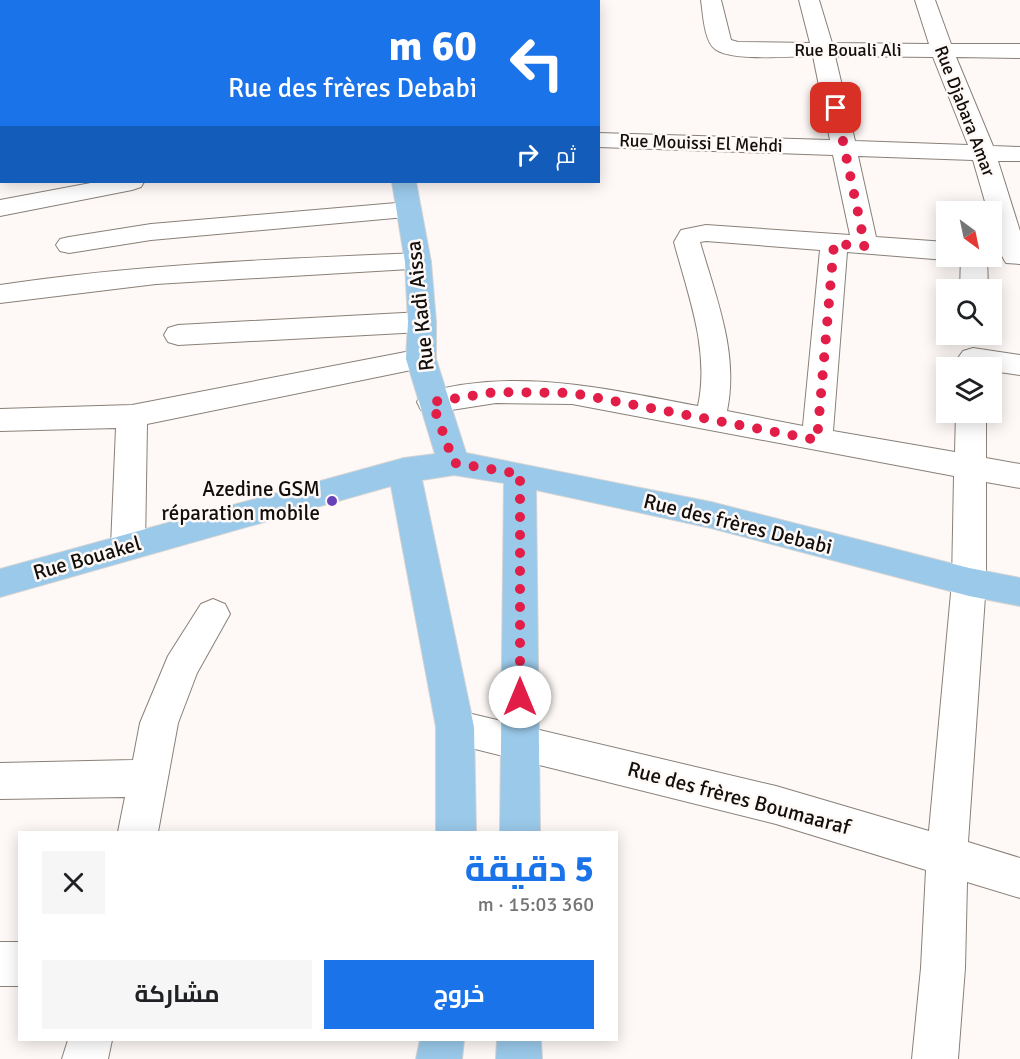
<!DOCTYPE html>
<html lang="ar">
<head>
<meta charset="utf-8">
<style>
  body { margin:0; font-family:Signika,Cairo,sans-serif; background:#f6f6f6; color:#202124; direction:rtl; height:100vh; display:flex; flex-direction:column; font-size:22px; white-space:nowrap }
  * { box-sizing:border-box; margin:0 }
  p { font-size:20px; color:#757577 }
  .icon { flex:none; width:33px; height:33px; fill:none; stroke:currentColor; stroke-width:2; stroke-linecap:round; stroke-linejoin:round }
  .map { position:relative; flex:1; overflow:hidden; direction:ltr }
  .drawer { position:absolute; left:18px; top:831px; width:600px; height:210px; display:flex; flex-direction:column; background:#fff; border-radius:0px; box-shadow:0 3px 15px #0003; direction:rtl }
  .drawer>* { flex:none }
  .top-card { position:absolute; left:0px; top:0px; width:600px; height:183px; box-shadow:0 3px 15px #0003; direction:rtl; background:#1a73e8; color:#fff; overflow:hidden }
  .needle { width:39px; rotate:147deg }
  .controls { position:absolute; left:936px; top:201px; display:grid; gap:12px }
  .controls a { display:grid; place-items:center; width:66px; height:66px; border-radius:0px; background:#fff; box-shadow:0 3px 15px #0003; font-size:30px }
  .pin { position:absolute; display:grid; place-items:center; width:51px; height:51px; color:#fff; margin:-26px; border-radius:12px; box-shadow:0 3px 9px #0006 }
  .me { position:absolute; width:66px; margin:-33px; rotate:0deg; stroke-linejoin:round; filter:drop-shadow(0 0 4px #0008) }
  .turn { display:flex; align-items:center; gap:21px; height:126px; padding:0 24px; font-size:27px }
  .turn .icon { width:78px; height:78px; stroke-width:2.5 }
  .turn b { display:block; font-size:42px; line-height:51px }
  .then { display:flex; align-items:center; height:57px; padding:0 24px; background:#0003; gap:12px; font-size:22px }
  .round { display:grid; place-items:center; flex:none; width:63px; height:63px; border-radius:0px; background:#f6f6f6 }
  .summary { display:flex; align-items:center; justify-content:space-between; height:102px; padding:0 24px }
  h1 { font-size:36px; font-weight:700; line-height:45px; color:#1a73e8 }
  .action { display:flex; gap:12px; margin-top:auto; padding:12px 24px }
  .action a { flex:1; height:69px; border-radius:0px; background:#1a73e8; color:#fff; font-size:24px; font-weight:700; line-height:69px; text-align:center }
  .action a+a { background:#f6f6f6; color:#202124 }
  .map>svg:first-child { display:block }
  .lines { fill:none; stroke-linecap:round; stroke-linejoin:round }
  .minor-casing { stroke:#898078; stroke-width:2 }
  .major-casing { stroke:#d4d4d3; stroke-width:2 }
  .minor { fill:#fff; fill-rule:evenodd }
  .major { fill:#9ac9e9; fill-rule:evenodd }
  .route { stroke:#e11d48; stroke-width:10; stroke-dasharray:0 18 }
  .poi-dot { fill:#6841b9; stroke:#fef9f6; stroke-width:2 }
  .labels { text-anchor:middle; stroke-width:5; stroke-linejoin:round; paint-order:stroke }
  .far-street-label { font-size:18px; fill:#120e0b; stroke:#fef9f6 }
  .street-label { font-size:21px; fill:#120e0b; stroke:#fef9f6 }
  .poi-label { font-size:21px; fill:#120e0b; stroke:#fef9f6; text-anchor:end }
</style>
</head>
<body>
<div class="map">
<svg width="1020" height="1059" viewBox="0 0 1020 1059">
  <rect width="100%" height="100%" fill="#fef9f6"/>
  <g class="lines">
    <defs>
      <g id="minor">
        <polygon points="161,0 190,0 160,2"/>
        <path d="M701 0H721L731 40 738 42 810 43 799 0H819L832 43 929 44 915 0H935L951 44H1020V58L956 57 993 146 1020 147V161H998L1020 231V264L1006 263C997 249 992 228 992 212H988L973 160 858 156 876 237 946 242V256H956L946 260 847 252 833 431 955 452 956 412H986V458L1020 464V488L986 482V582L968 842 1020 858V898L967 882 965 968 958 1059H912L921 968 926 870 776 824 455 744 442 739 436 727 442 715 455 710 776 786 929 831 952 582 954 476 572 404 496 403 432 413 421 410 417 402 421 394C514 366 606 389 698 406 710 350 688 295 674 242L681 230 706 225 850 235 833 155 598 147V133L830 140 813 56C791 56 732 62 715 49 704 41 703 13 701 0ZM835 56 933 57 968 145 855 141ZM706 241 820 250 803 426 727 411C739 353 716 298 700 242Z"/>
        <rect x="0" y="20" width="2" height="12"/>
        <rect x="0" y="69" width="2" height="14"/>
        <rect x="0" y="112" width="2" height="14"/>
        <polygon points="0,154 2,154 0,169"/>
        <polygon points="96,182 144,182 141,187 132,190 0,216 0,200"/>
        <polygon points="408,202 417,204 421,210 417,216 151,240 69,253 60,251 56,245 60,239 69,237 151,224"/>
        <path d="M418 253 427 256 431 262 427 268 156 284 0 303V285C139 264 278 259 418 253Z"/>
        <polygon points="961,256 987,256 988,290 960,290"/>
        <polygon points="422,312 432,315 436,322 432,329 422,332 178,345 168,342 164,335 168,328 178,325"/>
        <polygon points="973,348 1020,355 1020,375 992,371 992,368 963,365 958,358 963,351"/>
        <polygon points="421,349 431,352 436,359 431,366 147,424 145,546 140,556 128,559 116,556 111,546 116,428 0,431 0,409 132,405"/>
        <polygon points="213,599 225,604 230,614 197,673 178,723 158,832 118,832 125,797 0,799 0,763 133,760 140,723 168,656 201,604"/>
        <rect x="0" y="942" width="20" height="44"/>
        <polygon points="68,1040 112,1040 108,1059 62,1059"/>
      </g>
      <g id="major">
        <rect x="367" y="0" width="20" height="2"/>
        <polygon points="392,182 416,182 431,262 436,322 436,359 466,453 711,502 969,568 1020,578 1020,606 969,596 711,528 536,490 540,832 500,832 504,483 454,475 422,480 474,727 476,832 436,832 436,727 391,486 0,597 0,569 404,458 435,454 406,359 408,322 405,262"/>
        <polygon points="420,1040 464,1040 462,1059 416,1059"/>
        <polygon points="497,1040 541,1040 542,1059 496,1059"/>
      </g>
    </defs>
    <use href="#minor" class="minor-casing"/>
    <use href="#major" class="major-casing"/>
    <use href="#minor" class="minor"/>
    <use href="#major" class="major"/>
  </g>
  <g class="lines">
    <polyline class="route" points="520,697 520,474 454,463 432,402 496,392 572,393 817,440 834,244 865,246 836,108"/>
  </g>
  <circle class="poi-dot" cx="332" cy="501" r="6"/>
  <g class="labels">
    <g class="far-street-label">
      <text x="848" y="56">Rue Bouali Ali</text>
      <text transform="translate(965 111) rotate(69)" y="6">Rue Djabara Amar</text>
      <text transform="translate(701 143) rotate(2)" y="6">Rue Mouissi El Mehdi</text>
    </g>
    <g class="street-label">
      <text transform="translate(420 306) rotate(-96)" y="7">Rue Kadi Aissa</text>
      <text transform="translate(738 524) rotate(14)" y="7">Rue des frères Debabi</text>
      <text transform="translate(87 558) rotate(-16)" y="7">Rue Bouakel</text>
      <text transform="translate(739 798) rotate(15)" y="7">Rue des frères Boumaaraf</text>
    </g>
    <g class="poi-label">
      <text x="320" y="496">Azedine GSM<tspan x="320" dy="24">réparation mobile</tspan></text>
    </g>
  </g>
</svg>
<div class="controls">
<a><svg class="needle" viewBox="-14 -14 28 28"><path d="M0-13l5 13h-10z" fill="#e53935"/><path d="M0 13l5-13h-10z" fill="#757577"/></svg></a>
<a><svg class="icon" aria-label="search" viewBox="0 0 24 24"><circle cx="10" cy="10" r="6"/><path d="M15 15l6 6"/></svg></a>
<a><svg class="icon" aria-label="layers" viewBox="0 0 24 24"><path d="M12 4l9 5-9 5-9-5zM3 14l9 5 9-5"/></svg></a>
</div>
<div class="pin" style="left:836px;top:108px;background:#d93025"><svg class="icon" aria-label="arrive" viewBox="0 0 24 24"><path d="M6 21V4h12l-3 4 3 4H6"/></svg></div>
<svg class="me" style="left:520px;top:697px" viewBox="-20 -20 40 40"><circle r="19" fill="#fff"/><path d="M0-13L10 11 0 6-10 11z" fill="#e11d48"/></svg>
<div class="top-card">
<div class="turn"><svg class="icon" aria-label="left" viewBox="0 0 24 24"><path d="M17 20v-9H6M10 6l-5 5 5 5"/></svg><div><b>60 m</b>Rue des frères Debabi</div></div>
<div class="then">ثم<svg class="icon" aria-label="right" viewBox="0 0 24 24"><path d="M7 20v-9h11M14 6l5 5-5 5"/></svg></div>
</div>
<section class="drawer">
<div class="summary"><div><h1>5 دقيقة</h1><p>360 m · 15:03</p></div><a class="round"><svg class="icon" aria-label="close" viewBox="0 0 24 24"><path d="M6 6l12 12M18 6L6 18"/></svg></a></div>
<div class="action"><a>خروج</a><a>مشاركة</a></div>
</section>
</div>
</body>
</html>
